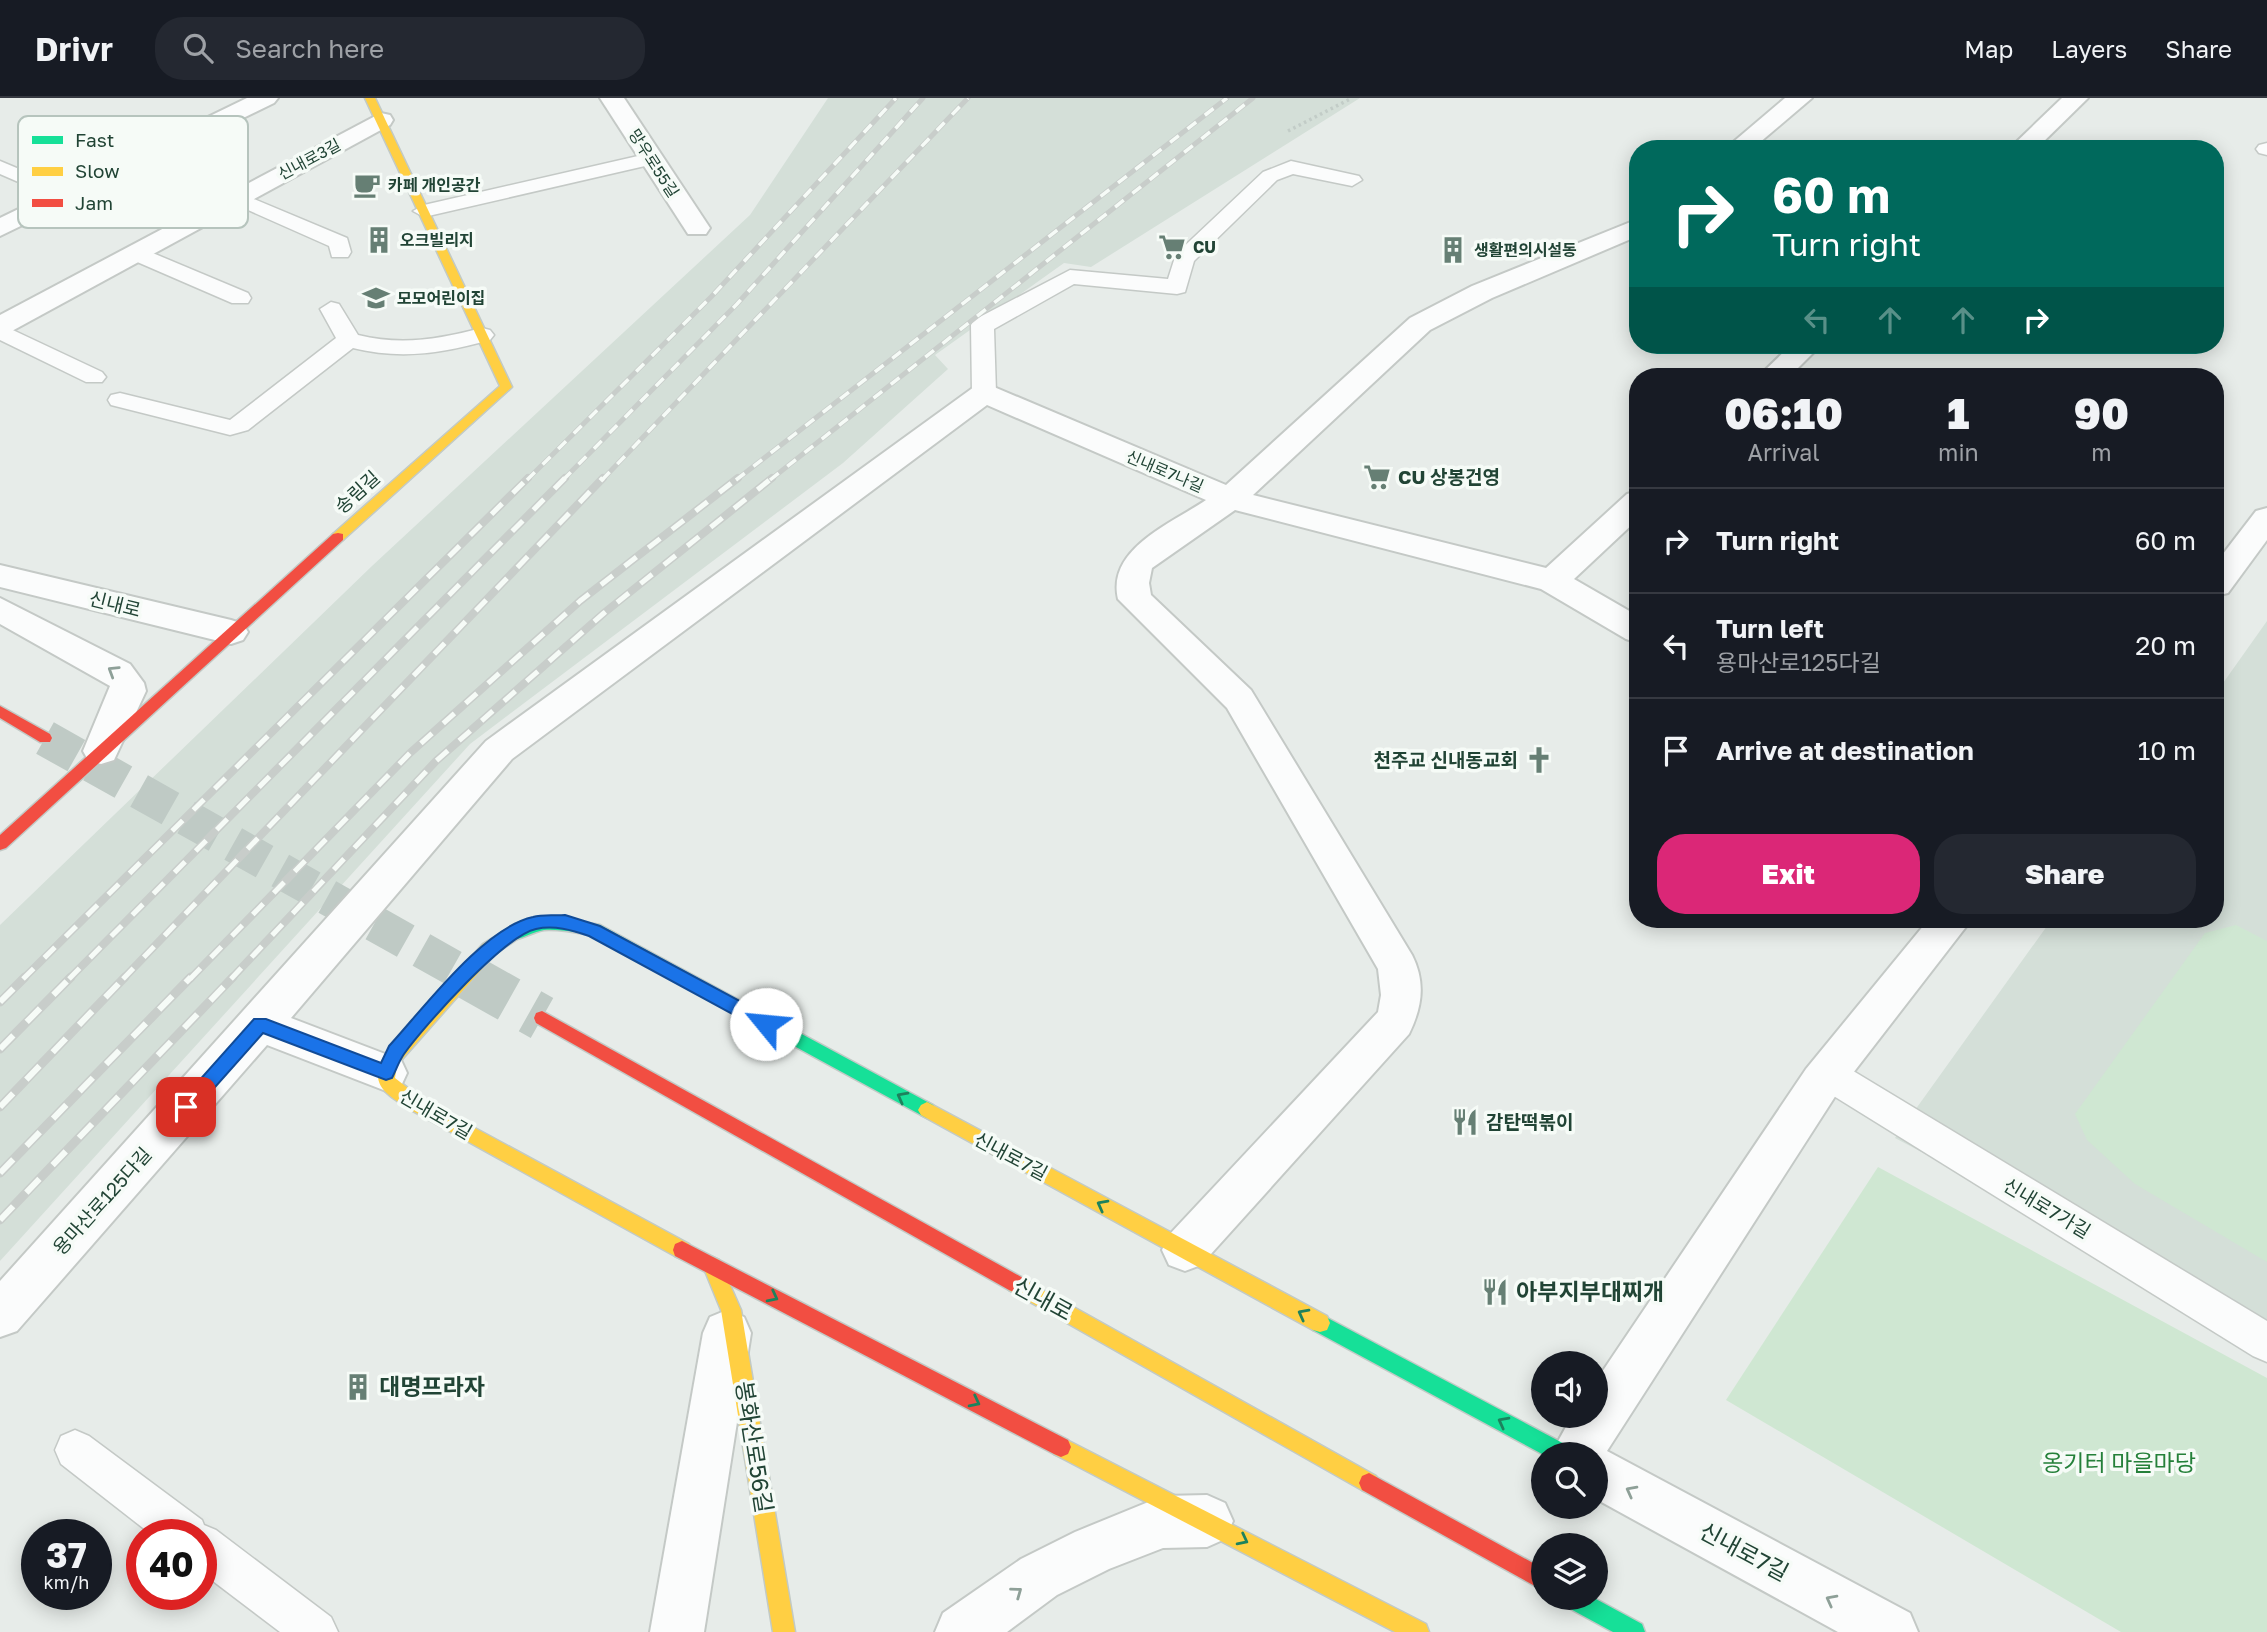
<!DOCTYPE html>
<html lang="en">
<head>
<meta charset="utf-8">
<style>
  body { margin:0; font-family:"Golos Text","Noto Sans KR",sans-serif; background:#242831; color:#f1f3f6; height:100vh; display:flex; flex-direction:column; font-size:26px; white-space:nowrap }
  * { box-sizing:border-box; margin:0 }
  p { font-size:23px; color:#9ea1a6 }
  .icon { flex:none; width:38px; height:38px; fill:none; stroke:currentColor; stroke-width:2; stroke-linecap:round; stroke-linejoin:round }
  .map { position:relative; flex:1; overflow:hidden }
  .drawer { position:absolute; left:1629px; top:270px; width:595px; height:560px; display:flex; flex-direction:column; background:#171b24; border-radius:28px; box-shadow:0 4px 18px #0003 }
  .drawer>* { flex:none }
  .banner { position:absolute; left:1629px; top:42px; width:595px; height:214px; border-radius:28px; box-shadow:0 4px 18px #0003; background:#00695c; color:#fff; overflow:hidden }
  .tools { position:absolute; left:1531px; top:1253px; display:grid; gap:14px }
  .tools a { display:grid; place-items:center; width:77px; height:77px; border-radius:50%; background:#171b24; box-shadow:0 4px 18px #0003; font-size:35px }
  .speed { position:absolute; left:21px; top:1421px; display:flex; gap:14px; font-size:35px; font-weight:700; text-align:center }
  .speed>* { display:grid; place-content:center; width:91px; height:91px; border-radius:50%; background:#171b24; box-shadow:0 4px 18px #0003; line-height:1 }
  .speed small { font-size:18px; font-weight:400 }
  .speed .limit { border:10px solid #d22; background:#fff; color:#111 }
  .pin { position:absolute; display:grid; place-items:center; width:60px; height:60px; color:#fff; margin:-30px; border-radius:14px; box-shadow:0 4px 10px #0006 }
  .me { position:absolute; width:77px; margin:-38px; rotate:298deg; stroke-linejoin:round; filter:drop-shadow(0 0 5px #0008) }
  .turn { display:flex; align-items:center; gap:24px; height:147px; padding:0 28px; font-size:32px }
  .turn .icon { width:91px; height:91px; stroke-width:2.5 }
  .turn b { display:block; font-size:49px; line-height:60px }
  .lanes { display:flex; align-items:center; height:66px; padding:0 28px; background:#0003; justify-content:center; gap:35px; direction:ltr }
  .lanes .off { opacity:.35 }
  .eta { display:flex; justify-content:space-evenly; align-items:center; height:119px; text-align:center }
  .eta b { font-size:42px; font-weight:800; line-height:49px }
  .button { display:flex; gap:14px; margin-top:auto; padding:14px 28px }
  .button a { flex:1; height:80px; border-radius:28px; background:#db2777; color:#fff; font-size:28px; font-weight:800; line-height:80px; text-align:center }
  .button a+a { background:#242831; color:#f1f3f6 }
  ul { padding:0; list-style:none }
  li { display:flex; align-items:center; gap:21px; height:105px; padding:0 28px; border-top:2px solid #363941 }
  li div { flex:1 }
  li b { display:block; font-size:26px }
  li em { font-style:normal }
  header { display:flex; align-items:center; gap:42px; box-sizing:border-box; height:98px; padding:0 35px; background:#171b24; border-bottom:2px solid #363941 }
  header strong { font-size:33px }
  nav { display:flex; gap:38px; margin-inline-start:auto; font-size:24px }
  .search { width:490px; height:63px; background:#242831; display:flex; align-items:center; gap:18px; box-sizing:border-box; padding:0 24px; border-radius:28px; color:#9ea1a6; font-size:26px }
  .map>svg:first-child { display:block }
  .built { fill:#d4dfd8 }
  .green { fill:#cfe7d2 }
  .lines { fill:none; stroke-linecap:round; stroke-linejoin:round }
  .secondary-tunnel-far1 { stroke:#bfcac5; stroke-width:36; stroke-dasharray:36 18; stroke-linecap:butt }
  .secondary-tunnel { stroke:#bfcac5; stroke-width:46; stroke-dasharray:46 24; stroke-linecap:butt }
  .lane-casing { stroke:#c4c9c6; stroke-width:3 }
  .street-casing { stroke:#c4c9c6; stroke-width:4 }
  .fast-casing { stroke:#c2cac6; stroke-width:3 }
  .slow-casing { stroke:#c2cac6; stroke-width:3 }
  .jam-casing { stroke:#c2cac6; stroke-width:3 }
  .path { stroke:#c2ccc7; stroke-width:3.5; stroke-dasharray:2.5 3.5; stroke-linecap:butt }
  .lane { fill:#fbfcfc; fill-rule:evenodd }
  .street { fill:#fbfcfc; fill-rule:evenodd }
  .fast { fill:#16e098; fill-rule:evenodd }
  .slow { fill:#ffcf43; fill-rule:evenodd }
  .jam { fill:#f24e42; fill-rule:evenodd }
  .rail-far2-casing { stroke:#c8cdca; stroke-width:5 }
  .rail-far1-casing { stroke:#c8cdca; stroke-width:8 }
  .rail-casing { stroke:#c8cdca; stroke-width:9 }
  .rail-far2 { stroke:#f6fbf7; stroke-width:3.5; stroke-dasharray:11; stroke-linecap:butt }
  .rail-far1 { stroke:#f6fbf7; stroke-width:5; stroke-dasharray:15; stroke-linecap:butt }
  .rail { stroke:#f6fbf7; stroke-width:6; stroke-dasharray:19; stroke-linecap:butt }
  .oneway { stroke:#8ea098 }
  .oneway2 { stroke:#1d825d }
  .route { fill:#1a73e8; stroke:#114b97; stroke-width:2 }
  .labels { text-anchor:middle; stroke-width:7; stroke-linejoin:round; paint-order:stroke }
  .far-street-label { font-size:16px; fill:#214435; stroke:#f6fbf7 }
  .far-poi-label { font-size:16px; font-weight:bold; fill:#214435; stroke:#f6fbf7; text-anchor:start }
  .poi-label { font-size:19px; font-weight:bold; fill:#214435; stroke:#f6fbf7; text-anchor:start }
  .street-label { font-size:19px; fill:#214435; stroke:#f6fbf7 }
  .near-poi-label { font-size:23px; font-weight:bold; fill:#214435; stroke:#f6fbf7; text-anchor:start }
  .near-street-label { font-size:23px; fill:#214435; stroke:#f6fbf7 }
  .near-park-label { font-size:23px; fill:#25803a; stroke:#f6fbf7 }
  .key { fill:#f6fbf7; stroke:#b6c4bd; stroke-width:2 }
  .key-label { font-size:19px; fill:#214435 }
</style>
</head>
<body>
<header>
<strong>Drivr</strong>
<div class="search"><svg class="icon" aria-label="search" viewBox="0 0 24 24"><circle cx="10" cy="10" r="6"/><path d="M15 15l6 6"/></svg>Search here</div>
<nav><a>Map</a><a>Layers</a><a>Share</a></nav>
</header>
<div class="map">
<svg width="2267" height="1534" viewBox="0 0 2267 1534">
  <rect width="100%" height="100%" fill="#e7ece9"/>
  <g class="built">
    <polygon points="828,0 1360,0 1091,169 1064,165 935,257 948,271 843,365 470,646 0,1163 0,827 372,468 750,117"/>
    <polygon points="2267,523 2267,1237 1895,1040 2052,821 2216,821 2216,595"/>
  </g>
  <g class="green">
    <polygon points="2236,827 2267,843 2267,1164 2135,1086 2087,1042 2075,1016 2205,835"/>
    <polygon points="1878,1069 2267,1280 2267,1534 2121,1534 1726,1302"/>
  </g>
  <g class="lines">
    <polyline class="secondary-tunnel-far1" points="45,640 473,881"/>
    <polyline class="secondary-tunnel" points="469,879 542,920"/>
    <defs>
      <g id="lane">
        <polygon points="2267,45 2267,57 2259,55 2256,51 2259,47"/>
        <polygon points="651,55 658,57 661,61 658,65 424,119 413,113 424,107"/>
        <polygon points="0,63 74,94 77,98 74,102 60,102 0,76"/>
        <polygon points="1291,63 1359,78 1362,82 1352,88 1293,76 1277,82 1194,163 1185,194 1177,196 1074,186 994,231 996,295 993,300 975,300 972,295 971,227 974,222 1070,172 1168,181 1176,156 1263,74"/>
        <polygon points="237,94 347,140 351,154 348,159 332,159 329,148 230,104 227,100 230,96"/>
        <polygon points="136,148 248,195 251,200 248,205 232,205 128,160 125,155"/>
        <path d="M331 204 339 206 358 237C402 248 439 241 482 230L490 232 494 237 490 242C442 255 402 262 353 250L248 332 230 337 111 307 108 302 111 297 120 295 230 322 336 240 320 211Z"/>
        <polygon points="0,226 102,274 106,279 102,284 86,284 0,242"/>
        <polygon points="1828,961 1840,965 2267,1223 2267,1264 2253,1258 1816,987 1811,976 1816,965"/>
        <polygon points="75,1332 89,1338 202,1422 204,1427 216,1432 331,1519 338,1534 280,1534 201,1474 201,1437 152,1437 61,1366 55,1352 61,1338"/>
      </g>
      <g id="street">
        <polygon points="247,0 278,0 274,5 0,138 0,120"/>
        <polygon points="600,0 624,0 710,130 706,136 688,136"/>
        <polygon points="1785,0 1812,0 1752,51 1725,51"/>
        <polygon points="2062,0 2088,0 2036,51 2009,51"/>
        <polygon points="381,15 390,17 393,22 390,27 10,234 0,236 0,217"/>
        <path d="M1638 121V138L1492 200 1430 232 1253 397 1546 470 1627 396 1638 393V421L1574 481 1638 518V545L1626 541 1541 491 1235 412 1152 470 1149 485 1151 497 1251 592 1412 857C1426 885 1422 909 1409 936L1201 1167 1185 1173 1169 1167 1162 1152 1169 1137 1378 914 1381 897 1378 871 1227 610 1118 501C1106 451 1172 425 1206 402L987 307 512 661 291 920 401 962 407 975 401 988 386 993 267 947 17 1233 0 1239V1183L486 643 974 289 984 286 994 289 1226 387 1410 220 1472 188Z"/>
        <polygon points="1791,247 1821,247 1790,278 1759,278"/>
        <polygon points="2267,410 2267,442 2228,495 2216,498 2216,465 2256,413"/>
        <polygon points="0,467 231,522 243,526 248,534 243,542 231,546 0,489"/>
        <polygon points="0,500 130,566 144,585 146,593 114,662 101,666 88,662 83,653 110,588 0,526"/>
        <polygon points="1929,821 1972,821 1836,997 1607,1353 1910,1515 1918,1534 1838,1534 1596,1401 1596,1356 1551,1356 1572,1318 1596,1318 1596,1283 1806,971"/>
        <polygon points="727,1212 744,1219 751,1235 704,1534 650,1534 703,1235 710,1219"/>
        <polygon points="1207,1397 1225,1405 1233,1423 1225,1441 1207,1449 1163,1450 1109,1471 1057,1497 1007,1534 935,1534 943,1515 1021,1461 1075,1434 1163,1398"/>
      </g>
      <g id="fast">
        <path d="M552 819 600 827 933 1007 936 1012 933 1017 927 1020 921 1017 590 837C575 834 559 831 544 832 531 834 517 845 505 841L503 836C511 822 537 820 552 819Z"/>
        <polygon points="1320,1216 1570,1349 1573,1356 1544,1357 1313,1232 1310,1225 1313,1218"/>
        <polygon points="1562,1500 1594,1500 1642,1526 1645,1534 1613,1534 1565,1508"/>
      </g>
      <g id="slow">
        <polygon points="365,0 375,0 512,289 343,442 333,442 333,436 500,288"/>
        <path d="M511 829 517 831 519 836 517 841 495 856 397 967 395 980 423 1002 689 1146 691 1152 689 1158 682 1161 675 1158 411 1012C389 997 368 989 383 959L483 846Z"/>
        <polygon points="927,1004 1327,1218 1330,1225 1327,1232 1320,1234 1313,1232 921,1017 918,1012 921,1007"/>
        <polygon points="712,1159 719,1162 741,1212 795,1534 773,1534 721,1212 703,1168 705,1162"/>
        <polygon points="1016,1177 1376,1378 1379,1385 1376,1392 1369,1395 1362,1392 1009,1192 1006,1186 1009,1180"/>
        <polygon points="1061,1339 1426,1526 1429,1534 1395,1534 1054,1356 1051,1349 1054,1342"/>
      </g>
      <g id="jam">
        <polygon points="338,435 343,436 343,442 6,750 0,752 0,737 333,436"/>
        <polygon points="0,608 50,636 52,640 50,644 40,644 0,620"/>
        <polygon points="542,913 1023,1180 1026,1186 1023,1192 1016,1195 1009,1192 536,925 534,920 536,915"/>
        <polygon points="682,1143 1068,1342 1071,1349 1068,1356 1061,1359 1054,1356 675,1158 673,1152 675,1146"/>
        <polygon points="1369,1375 1544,1471 1544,1493 1362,1392 1359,1385 1362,1378"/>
      </g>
    </defs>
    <use href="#lane" class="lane-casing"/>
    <use href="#street" class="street-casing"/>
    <use href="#fast" class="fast-casing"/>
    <use href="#slow" class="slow-casing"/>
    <use href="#jam" class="jam-casing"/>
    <polyline class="path" points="1288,33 1352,0"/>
    <use href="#lane" class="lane"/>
    <use href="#street" class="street"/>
    <use href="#fast" class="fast"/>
    <use href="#slow" class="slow"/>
    <use href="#jam" class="jam"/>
    <defs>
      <g id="rail-far2">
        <polyline points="527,382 711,199 896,0"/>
        <polyline points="563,382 737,206 923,0"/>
        <polyline points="602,382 968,0"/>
        <polyline points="736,382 1227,0"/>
        <polyline points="770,382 1253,0"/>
      </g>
      <g id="rail-far1">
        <polyline points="23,881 528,380"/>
        <polyline points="69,881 565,380"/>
        <polyline points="123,881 603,380"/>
        <polyline points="190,881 410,655 580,503 738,380"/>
        <polyline points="231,881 436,663 604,515 772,380"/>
      </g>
      <g id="rail">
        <polyline points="0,904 25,879"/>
        <polyline points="0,951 71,879"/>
        <polyline points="0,1009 125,879"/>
        <polyline points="0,1075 191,879"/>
        <polyline points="0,1122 233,879"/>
      </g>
    </defs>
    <use href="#rail-far2" class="rail-far2-casing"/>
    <use href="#rail-far1" class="rail-far1-casing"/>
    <use href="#rail" class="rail-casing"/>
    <use href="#rail-far2" class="rail-far2"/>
    <use href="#rail-far1" class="rail-far1"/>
    <use href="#rail" class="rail"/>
  </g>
  <defs><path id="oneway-chevron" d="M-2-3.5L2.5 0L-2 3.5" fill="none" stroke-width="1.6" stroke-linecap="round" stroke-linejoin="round" transform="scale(1.75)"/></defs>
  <g class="oneway">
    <use href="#oneway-chevron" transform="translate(113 573) rotate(-148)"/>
    <use href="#oneway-chevron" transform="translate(1631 1393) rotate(-152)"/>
    <use href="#oneway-chevron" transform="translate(1017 1494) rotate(-36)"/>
    <use href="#oneway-chevron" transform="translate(1831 1502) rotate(-152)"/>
  </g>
  <g class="oneway2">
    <use href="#oneway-chevron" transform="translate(902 999) rotate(-152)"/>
    <use href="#oneway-chevron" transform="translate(1102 1107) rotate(-152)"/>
    <use href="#oneway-chevron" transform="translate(773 1199) rotate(27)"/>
    <use href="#oneway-chevron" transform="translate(1303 1216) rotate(-152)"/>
    <use href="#oneway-chevron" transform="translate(975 1304) rotate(27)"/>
    <use href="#oneway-chevron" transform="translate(1503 1324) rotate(-152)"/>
    <use href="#oneway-chevron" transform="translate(1243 1442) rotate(27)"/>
  </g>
  <path class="route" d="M565 817 600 828 773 921 775 926 773 931H760L589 838C572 832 554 827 536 831 504 838 425 927 404 956 399 963 396 972 392 980L386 982 263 935 192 1015H180L177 1009 180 1004 254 921H266L381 965 389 948C424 910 483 830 533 819 543 816 555 818 565 817Z"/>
  <defs>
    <symbol id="cafe-bare" viewBox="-9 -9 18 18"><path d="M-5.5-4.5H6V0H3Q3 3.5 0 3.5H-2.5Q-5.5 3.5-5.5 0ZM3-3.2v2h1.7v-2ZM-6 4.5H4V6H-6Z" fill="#667f74" stroke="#f6fbf7" stroke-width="2.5" paint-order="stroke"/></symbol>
    <symbol id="building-bare" viewBox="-9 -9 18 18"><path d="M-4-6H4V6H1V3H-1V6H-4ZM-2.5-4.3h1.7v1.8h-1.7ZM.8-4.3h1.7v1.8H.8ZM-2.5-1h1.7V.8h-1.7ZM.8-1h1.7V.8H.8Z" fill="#667f74" stroke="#f6fbf7" stroke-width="2.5" paint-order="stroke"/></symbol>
    <symbol id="supermarket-bare" viewBox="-9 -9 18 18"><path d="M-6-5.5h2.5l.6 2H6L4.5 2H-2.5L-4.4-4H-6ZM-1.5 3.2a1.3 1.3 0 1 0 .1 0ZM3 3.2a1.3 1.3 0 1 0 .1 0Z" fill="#667f74" stroke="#f6fbf7" stroke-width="2.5" paint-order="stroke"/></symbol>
    <symbol id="school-bare" viewBox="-9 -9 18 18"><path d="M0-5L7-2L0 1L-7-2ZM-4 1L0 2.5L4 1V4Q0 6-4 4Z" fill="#667f74" stroke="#f6fbf7" stroke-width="2.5" paint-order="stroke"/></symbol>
    <symbol id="church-bare" viewBox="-9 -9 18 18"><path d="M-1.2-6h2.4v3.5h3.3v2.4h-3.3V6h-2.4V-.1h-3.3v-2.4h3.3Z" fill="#667f74" stroke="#f6fbf7" stroke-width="2.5" paint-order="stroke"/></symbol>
    <symbol id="restaurant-bare" viewBox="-9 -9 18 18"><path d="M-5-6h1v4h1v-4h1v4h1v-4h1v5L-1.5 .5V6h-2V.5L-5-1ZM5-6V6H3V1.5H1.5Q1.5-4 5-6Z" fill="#667f74" stroke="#f6fbf7" stroke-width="2.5" paint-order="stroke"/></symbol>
  </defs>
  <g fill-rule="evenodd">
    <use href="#cafe-bare" x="348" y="68" width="38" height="38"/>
    <use href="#building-bare" x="360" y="123" width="38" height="38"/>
    <use href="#supermarket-bare" x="1153" y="130" width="38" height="38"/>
    <use href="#building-bare" x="1434" y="133" width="38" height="38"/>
    <use href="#school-bare" x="357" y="181" width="38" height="38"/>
    <use href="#supermarket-bare" x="1358" y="360" width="38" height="38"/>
    <use href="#church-bare" x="1520" y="643" width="38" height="38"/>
    <use href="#restaurant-bare" x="1446" y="1005" width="38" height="38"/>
    <use href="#restaurant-bare" x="1476" y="1175" width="38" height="38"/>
    <use href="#building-bare" x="339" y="1270" width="38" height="38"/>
  </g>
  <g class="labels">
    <g class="far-street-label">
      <text transform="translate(309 61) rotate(-28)" y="6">신내로3길</text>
      <text transform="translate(654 65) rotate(57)" y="6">망우로55길</text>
      <text transform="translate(1165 373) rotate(23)" y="6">신내로7나길</text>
    </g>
    <g class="far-poi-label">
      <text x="388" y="93">카페 개인공간</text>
      <text x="400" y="148">오크빌리지</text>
      <text x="1193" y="155">CU</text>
      <text x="1474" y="158">생활편의시설동</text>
      <text x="397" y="206">모모어린이집</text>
    </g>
    <g class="poi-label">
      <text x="1398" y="386">CU 상봉건영</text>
      <text x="1518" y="669" text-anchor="end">천주교 신내동교회</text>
      <text x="1486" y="1031">감탄떡볶이</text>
    </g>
    <g class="street-label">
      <text transform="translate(357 394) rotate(-42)" y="7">송림길</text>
      <text transform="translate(115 506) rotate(14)" y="7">신내로</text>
      <text transform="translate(436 1016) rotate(30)" y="7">신내로7길</text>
      <text transform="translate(1011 1058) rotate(28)" y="7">신내로7길</text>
      <text transform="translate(102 1103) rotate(-48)" y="7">용마산로125다길</text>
      <text transform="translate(2047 1110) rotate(31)" y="7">신내로7가길</text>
    </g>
    <g class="near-poi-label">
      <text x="1516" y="1202">아부지부대찌개</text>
      <text x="379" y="1297">대명프라자</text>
    </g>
    <g class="near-street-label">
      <text transform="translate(1043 1201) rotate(29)" y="8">신내로</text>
      <text transform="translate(754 1349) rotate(81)" y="8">봉화산로56길</text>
      <text transform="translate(1744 1454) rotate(28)" y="8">신내로7길</text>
    </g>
    <g class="near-park-label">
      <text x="2119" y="1373">옹기터 마을마당</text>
    </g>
  </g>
  <rect x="18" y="18" width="230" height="112" rx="10" class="key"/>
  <rect x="32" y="38" width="31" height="8" fill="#16e098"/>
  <rect x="32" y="69" width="31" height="9" fill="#ffcf43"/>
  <rect x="32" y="101" width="31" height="8" fill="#f24e42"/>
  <g class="key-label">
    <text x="75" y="49">Fast</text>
    <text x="75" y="80">Slow</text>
    <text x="75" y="112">Jam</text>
  </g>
</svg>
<div class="tools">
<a><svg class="icon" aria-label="sound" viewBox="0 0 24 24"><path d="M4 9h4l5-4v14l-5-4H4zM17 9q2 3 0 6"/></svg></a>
<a><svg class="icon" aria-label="search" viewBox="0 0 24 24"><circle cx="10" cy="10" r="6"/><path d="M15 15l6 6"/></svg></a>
<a><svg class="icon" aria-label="layers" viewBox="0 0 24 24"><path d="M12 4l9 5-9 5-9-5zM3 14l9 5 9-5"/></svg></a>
</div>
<div class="speed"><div>37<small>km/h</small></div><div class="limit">40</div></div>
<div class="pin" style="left:186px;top:1009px;background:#d93025"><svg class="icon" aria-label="arrive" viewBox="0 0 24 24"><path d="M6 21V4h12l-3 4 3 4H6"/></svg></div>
<svg class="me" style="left:766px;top:926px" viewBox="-20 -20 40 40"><circle r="19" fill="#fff"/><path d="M0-13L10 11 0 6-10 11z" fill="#1a73e8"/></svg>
<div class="banner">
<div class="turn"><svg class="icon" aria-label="right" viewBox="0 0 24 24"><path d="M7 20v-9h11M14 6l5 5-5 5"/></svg><div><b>60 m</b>Turn right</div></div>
<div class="lanes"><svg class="icon off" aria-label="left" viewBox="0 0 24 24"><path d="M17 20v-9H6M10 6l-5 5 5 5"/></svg><svg class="icon off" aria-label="ahead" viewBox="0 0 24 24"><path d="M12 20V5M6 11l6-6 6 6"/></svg><svg class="icon off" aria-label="ahead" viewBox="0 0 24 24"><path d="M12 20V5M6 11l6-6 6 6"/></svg><svg class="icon" aria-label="right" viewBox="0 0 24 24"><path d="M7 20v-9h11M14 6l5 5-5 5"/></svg></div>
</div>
<section class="drawer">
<div class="eta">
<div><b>06:10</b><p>Arrival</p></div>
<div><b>1</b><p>min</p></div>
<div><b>90</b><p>m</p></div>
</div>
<ul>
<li><svg class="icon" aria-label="right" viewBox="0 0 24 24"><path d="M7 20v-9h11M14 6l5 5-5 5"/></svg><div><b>Turn right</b></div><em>60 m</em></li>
<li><svg class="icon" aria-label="left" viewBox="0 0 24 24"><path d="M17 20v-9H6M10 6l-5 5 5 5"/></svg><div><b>Turn left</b><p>용마산로125다길</p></div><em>20 m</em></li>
<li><svg class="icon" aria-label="arrive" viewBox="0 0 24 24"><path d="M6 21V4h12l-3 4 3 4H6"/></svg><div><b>Arrive at destination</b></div><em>10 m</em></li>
</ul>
<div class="button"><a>Exit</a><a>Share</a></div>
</section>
</div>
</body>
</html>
